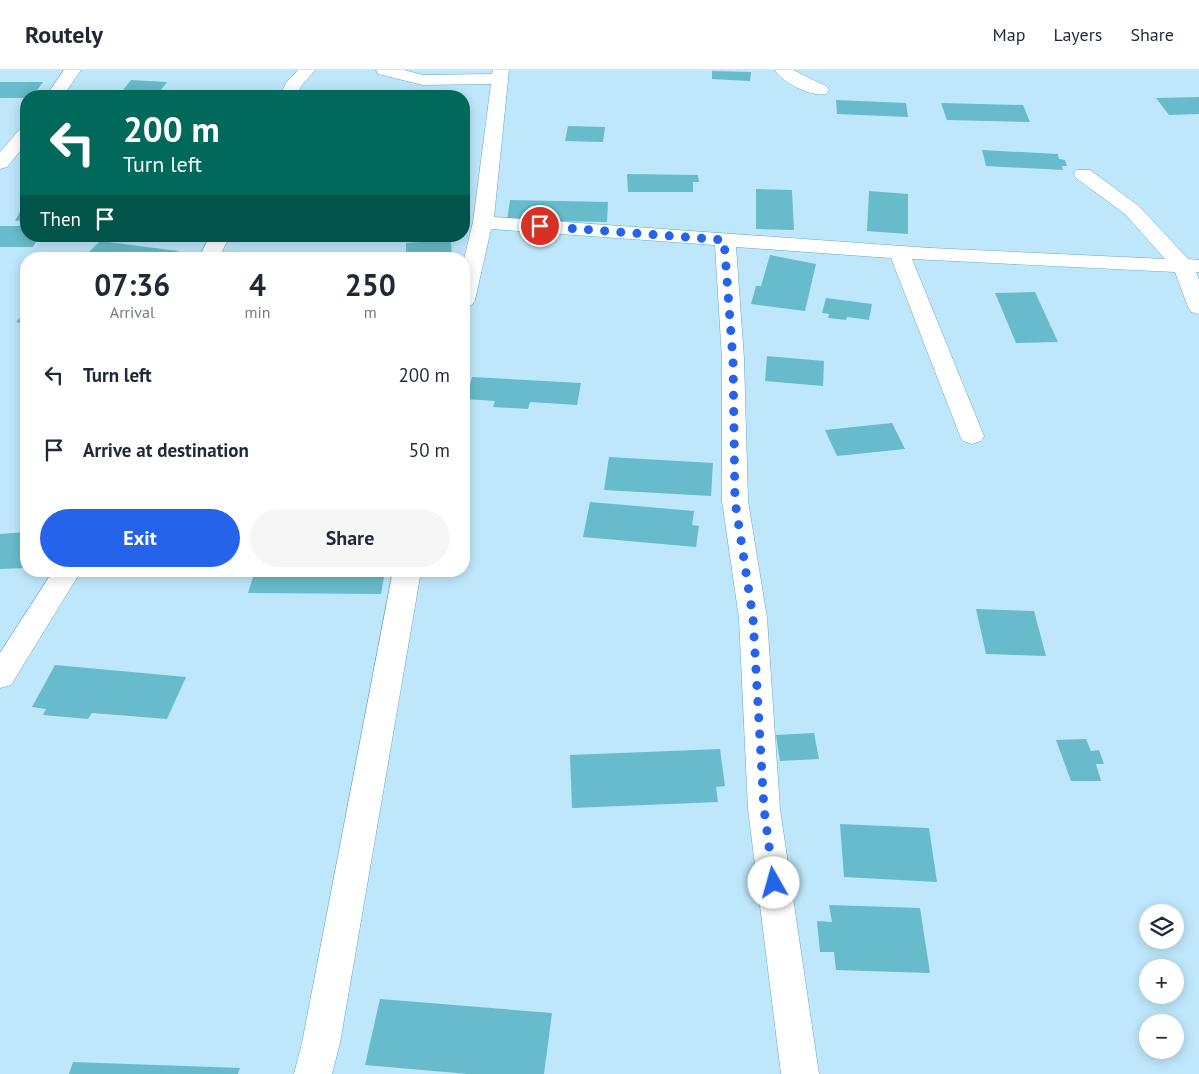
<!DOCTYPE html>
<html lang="en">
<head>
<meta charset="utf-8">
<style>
  body { margin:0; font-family:"PT Sans",sans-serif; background:#f6f6f7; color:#1f2937; height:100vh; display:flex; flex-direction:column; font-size:19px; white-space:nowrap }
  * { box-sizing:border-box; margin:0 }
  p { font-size:16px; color:#747a83 }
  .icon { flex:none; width:28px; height:28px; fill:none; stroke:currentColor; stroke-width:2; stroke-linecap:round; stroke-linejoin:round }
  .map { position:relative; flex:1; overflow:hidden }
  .side { position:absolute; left:20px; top:182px; width:450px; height:325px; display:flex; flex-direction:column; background:#fff; border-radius:20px; box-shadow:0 2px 12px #0003 }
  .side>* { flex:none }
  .banner { position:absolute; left:20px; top:20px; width:450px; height:152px; border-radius:20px; box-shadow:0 2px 12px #0003; background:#00695c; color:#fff; overflow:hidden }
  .buttons { position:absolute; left:1139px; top:834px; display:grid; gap:10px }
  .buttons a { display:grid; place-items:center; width:45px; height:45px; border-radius:50%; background:#fff; box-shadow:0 2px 12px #0003; font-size:25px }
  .pin { position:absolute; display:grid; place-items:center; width:42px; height:42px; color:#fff; margin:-21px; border:2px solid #fff; border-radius:50%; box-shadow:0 1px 5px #0007 }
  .me { position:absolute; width:55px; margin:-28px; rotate:353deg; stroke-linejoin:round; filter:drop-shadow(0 0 4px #0008) }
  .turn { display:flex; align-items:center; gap:18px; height:105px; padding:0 20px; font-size:22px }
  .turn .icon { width:65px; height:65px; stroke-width:2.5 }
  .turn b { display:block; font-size:35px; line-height:42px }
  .then { display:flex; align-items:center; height:48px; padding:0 20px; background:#0003; gap:10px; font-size:19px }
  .eta { display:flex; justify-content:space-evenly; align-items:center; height:85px; text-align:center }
  .eta b { font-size:30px; font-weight:800; line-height:35px }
  .cta { display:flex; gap:10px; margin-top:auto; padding:10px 20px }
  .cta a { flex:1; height:58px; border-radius:30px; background:#2563eb; color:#fff; font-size:20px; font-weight:800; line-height:58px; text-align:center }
  .cta a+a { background:#f6f6f7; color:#1f2937 }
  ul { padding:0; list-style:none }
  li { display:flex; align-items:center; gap:15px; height:75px; padding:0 20px }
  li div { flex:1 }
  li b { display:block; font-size:19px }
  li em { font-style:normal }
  header { display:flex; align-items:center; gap:30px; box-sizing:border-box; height:70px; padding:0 25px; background:#fff; border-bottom:1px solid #e0e1e3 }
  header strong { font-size:24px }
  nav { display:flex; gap:28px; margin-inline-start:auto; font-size:18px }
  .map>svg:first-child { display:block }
  .building { fill:#68bbca }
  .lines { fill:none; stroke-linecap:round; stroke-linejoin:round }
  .street-casing { stroke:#64a7c8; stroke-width:1 }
  .street { fill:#fff; fill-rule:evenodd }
  .route { stroke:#2563eb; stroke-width:9; stroke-dasharray:0 16.2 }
</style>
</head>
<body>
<header>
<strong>Routely</strong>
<nav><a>Map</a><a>Layers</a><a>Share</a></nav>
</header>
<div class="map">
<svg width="1199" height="1004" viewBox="0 0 1199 1004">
  <rect width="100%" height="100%" fill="#bfe7fb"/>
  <g class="building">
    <polygon points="712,1 751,2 750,11 712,9"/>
    <polygon points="131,10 167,12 160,21 123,20"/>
    <polygon points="0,12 43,12 33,26 26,28 0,28"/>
    <polygon points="1199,27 1199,44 1169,45 1156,28"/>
    <polygon points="836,30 906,33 908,47 837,44"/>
    <polygon points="941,33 1023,35 1030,52 947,50"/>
    <polygon points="568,56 605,57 603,72 565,71"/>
    <polygon points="982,80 1058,84 1059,89 1065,90 1067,96 1062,96 1063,100 986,96"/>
    <polygon points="627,104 698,105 699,112 693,112 693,122 628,122"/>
    <polygon points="756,119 792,120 794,160 756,159"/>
    <polygon points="869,121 908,124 908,164 867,161"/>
    <polygon points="510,130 608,132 607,152 507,150"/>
    <polygon points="24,134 26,134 26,150 15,151"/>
    <polygon points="0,156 26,156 26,166 39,166 33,177 0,177"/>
    <polygon points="451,170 452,187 406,189 406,173"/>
    <polygon points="100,171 178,181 171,189 82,189"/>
    <polygon points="770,185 816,194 805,241 751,234 756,216 761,216"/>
    <polygon points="1035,222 1058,272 1016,273 995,223"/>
    <polygon points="826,228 872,234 869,250 847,247 846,250 828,248 829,244 822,243"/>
    <polygon points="26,242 26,254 16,252"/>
    <polygon points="767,286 824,291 823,316 765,311"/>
    <polygon points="472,307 581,313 577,335 530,332 528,339 493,337 495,331 466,329"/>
    <polygon points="892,353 905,379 837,386 825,360"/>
    <polygon points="609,387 713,393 711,426 604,420"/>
    <polygon points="590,432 694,441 692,455 699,456 696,477 583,467"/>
    <polygon points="26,462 26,498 0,499 0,464"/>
    <polygon points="255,501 385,501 381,524 248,523"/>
    <polygon points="976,539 1034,541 1046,586 986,584"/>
    <polygon points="55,595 186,607 167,649 92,643 88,649 43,645 46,639 32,637"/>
    <polygon points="814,663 819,689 780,691 776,665"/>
    <polygon points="1086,669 1091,681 1099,680 1104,694 1096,694 1101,711 1071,711 1056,670"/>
    <polygon points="720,679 725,716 716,717 718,732 572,738 570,685"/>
    <polygon points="840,754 929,758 937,812 844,807"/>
    <polygon points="829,835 920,838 930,903 836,900 834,882 820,882 817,851 832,852"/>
    <polygon points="380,929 552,943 544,1004 468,1004 365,995"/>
    <polygon points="73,992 240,998 238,1004 69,1004"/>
  </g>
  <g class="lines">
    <defs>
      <g id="street">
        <polygon points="64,0 81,0 63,26 46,26"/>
        <polygon points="298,0 315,0 302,15 296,26 280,26 286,13"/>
        <polygon points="376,0 404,0 423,5 492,4 493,0 509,0 494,147 930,178 1165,189 1125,144 1076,108 1074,104 1076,100 1090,100 1139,136 1188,189 1199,190 1199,202 1196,202 1199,210 1199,244 1191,242 1188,237 1175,202 912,189 984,366 981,371 972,374 963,371 960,366 891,188 736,177 744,289 748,431 767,548 780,739 819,1004 781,1004 748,739 739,548 722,431 722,289 715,175 491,159 475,230 472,235 464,236 464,189 473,152 491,14 423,15 378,4"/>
        <path d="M775 0H793L826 16 829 20 826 24C811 27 783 13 775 0Z"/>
        <polygon points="26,58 26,74 7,97 0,99 0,82 20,59"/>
        <polygon points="210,166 230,166 218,189 198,189"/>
        <polygon points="53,501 81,501 11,615 0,618 0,583"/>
        <polygon points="393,501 421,501 340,973 332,1004 294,1004 302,973"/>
      </g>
    </defs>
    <use href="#street" class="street-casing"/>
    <use href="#street" class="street"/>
  </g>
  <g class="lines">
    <polyline class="route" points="540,156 724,170 733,290 735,431 753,548 764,739 774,813"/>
  </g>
</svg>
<div class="buttons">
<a><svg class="icon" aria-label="layers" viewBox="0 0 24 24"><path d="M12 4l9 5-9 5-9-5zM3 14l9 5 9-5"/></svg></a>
<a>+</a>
<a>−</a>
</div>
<div class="pin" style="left:540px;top:156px;background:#d93025"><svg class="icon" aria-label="arrive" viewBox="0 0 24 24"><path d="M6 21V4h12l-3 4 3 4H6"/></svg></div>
<svg class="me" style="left:774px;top:813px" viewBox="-20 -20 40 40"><circle r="19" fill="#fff"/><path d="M0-13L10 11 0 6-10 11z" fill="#2563eb"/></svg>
<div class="banner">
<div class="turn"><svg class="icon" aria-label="left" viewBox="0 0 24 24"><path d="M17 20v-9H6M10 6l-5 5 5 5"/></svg><div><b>200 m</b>Turn left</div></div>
<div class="then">Then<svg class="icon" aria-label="arrive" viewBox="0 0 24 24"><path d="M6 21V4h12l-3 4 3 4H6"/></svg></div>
</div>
<section class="side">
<div class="eta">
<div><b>07:36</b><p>Arrival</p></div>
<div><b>4</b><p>min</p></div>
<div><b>250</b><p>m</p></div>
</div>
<ul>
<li><svg class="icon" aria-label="left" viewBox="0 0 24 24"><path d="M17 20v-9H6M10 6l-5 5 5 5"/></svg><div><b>Turn left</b></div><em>200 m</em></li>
<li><svg class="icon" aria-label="arrive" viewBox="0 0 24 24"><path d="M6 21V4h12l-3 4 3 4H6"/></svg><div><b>Arrive at destination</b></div><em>50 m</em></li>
</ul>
<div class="cta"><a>Exit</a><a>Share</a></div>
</section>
</div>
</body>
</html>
